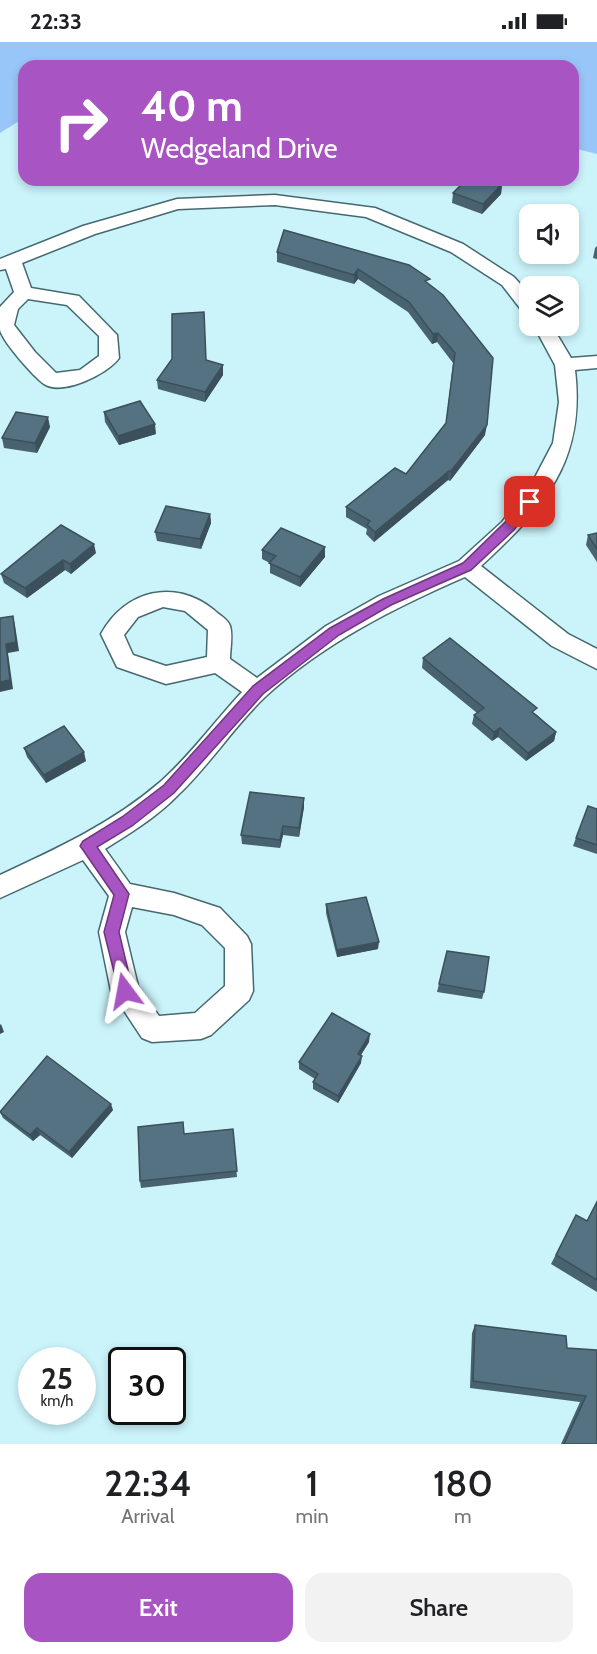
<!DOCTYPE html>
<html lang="en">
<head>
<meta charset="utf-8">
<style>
  body { margin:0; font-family:Cabin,sans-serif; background:#f2f2f2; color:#202124; height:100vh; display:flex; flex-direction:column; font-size:22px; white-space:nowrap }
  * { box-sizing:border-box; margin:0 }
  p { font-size:20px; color:#757577 }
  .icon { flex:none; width:33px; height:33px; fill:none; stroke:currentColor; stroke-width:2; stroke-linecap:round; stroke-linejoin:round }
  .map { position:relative; height:1402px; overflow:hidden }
  .side { display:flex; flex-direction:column; background:#fff; flex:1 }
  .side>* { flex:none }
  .guide { position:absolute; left:18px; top:18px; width:561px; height:126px; border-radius:18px; box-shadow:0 3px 9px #0003; background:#a854c2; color:#fff; overflow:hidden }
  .tools { position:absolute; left:519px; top:162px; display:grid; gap:12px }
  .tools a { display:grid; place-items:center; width:60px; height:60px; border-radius:12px; background:#fff; box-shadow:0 3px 9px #0003; font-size:30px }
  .speed { position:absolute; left:18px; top:1305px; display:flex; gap:12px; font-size:30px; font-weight:700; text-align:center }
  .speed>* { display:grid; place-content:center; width:78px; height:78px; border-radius:50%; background:#fff; box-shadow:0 3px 9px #0003; line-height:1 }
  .speed small { font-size:15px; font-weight:400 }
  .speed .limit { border:3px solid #111; border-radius:9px; background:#fff; color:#111 }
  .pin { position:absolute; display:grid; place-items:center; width:51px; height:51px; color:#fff; margin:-26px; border-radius:12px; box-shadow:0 3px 9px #0006 }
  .me { position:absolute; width:66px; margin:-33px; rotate:347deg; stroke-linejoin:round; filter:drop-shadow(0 0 4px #0008) }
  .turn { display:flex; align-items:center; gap:21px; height:126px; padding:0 24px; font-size:27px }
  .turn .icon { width:78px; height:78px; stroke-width:2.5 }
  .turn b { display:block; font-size:42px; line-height:51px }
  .eta { display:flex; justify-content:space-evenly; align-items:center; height:102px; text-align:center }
  .eta b { font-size:36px; font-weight:600; line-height:42px }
  .cta { display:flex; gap:12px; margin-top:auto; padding:12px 24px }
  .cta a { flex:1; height:69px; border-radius:18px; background:#a854c2; color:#fff; font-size:24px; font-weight:600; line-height:69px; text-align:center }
  .cta a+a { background:#f2f2f2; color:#202124 }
  .status { display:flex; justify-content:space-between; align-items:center; height:42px; padding:0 30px; background:#fff; direction:ltr }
  .status svg { height:16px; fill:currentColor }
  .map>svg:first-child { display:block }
  .water { fill:#99c6f8 }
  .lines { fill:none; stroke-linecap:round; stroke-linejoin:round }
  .street-casing { stroke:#45696f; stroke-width:3 }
  .street { fill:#fff; fill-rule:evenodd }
  .wall { fill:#48626f }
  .shaded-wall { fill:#3b505a }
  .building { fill:#547281; stroke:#3b505a; stroke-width:1.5 }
  .route { fill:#a854c2; stroke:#6d377e; stroke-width:1.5 }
</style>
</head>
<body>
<div class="status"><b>22:33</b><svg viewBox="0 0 49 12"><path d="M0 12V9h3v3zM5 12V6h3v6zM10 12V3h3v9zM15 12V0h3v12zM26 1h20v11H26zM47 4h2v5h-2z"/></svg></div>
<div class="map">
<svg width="597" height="1402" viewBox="0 0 597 1402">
  <rect width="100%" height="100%" fill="#cbf3fa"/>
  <polygon class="water" points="0,0 597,0 597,112 573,106 573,24 24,24 24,76 0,91"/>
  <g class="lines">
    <defs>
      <g id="street">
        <path d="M275 153 375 166 463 202 514 235 530 253V272L523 270 502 243 451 210 366 175 275 163 178 167 95 192 22 221 31 246 79 254 117 293 119 316C108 332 62 354 44 342 33 334 3 300 0 288 0 281 0 272 0 265L14 250 6 227 0 228V217L83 184 177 157ZM28 257 67 263 99 294V314L80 328 56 331 35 310 14 283 18 267Z"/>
        <path d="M534 284H552L571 316 597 314V326L575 328C586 419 544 466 481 524L568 592 597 607V627L552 604 465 535C394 566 324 601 266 654 234 684 210 723 178 753 157 775 130 791 105 807L130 842 174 851 220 866 247 894 251 902 253 949 249 958 211 993 201 997 152 1000 142 996 111 949 99 890 109 854 83 818 0 856V833C56 807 111 782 159 741 189 715 215 679 242 650L215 631 166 642 117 625 101 592C125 548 175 536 214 568 219 573 228 577 230 584 233 594 230 607 230 617L257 636 326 584 379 554 459 519 502 480 531 443 553 401 559 360 555 323ZM163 565 185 569 208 588 207 615 166 624 133 613 124 593 138 575ZM132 865 174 873 202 883 225 906V944L195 971 159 974 138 944 125 890Z"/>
      </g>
    </defs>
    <use href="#street" class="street-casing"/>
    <use href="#street" class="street"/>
  </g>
  <g class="wall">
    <polygon points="502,142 501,152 482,172 452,161 453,151"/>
    <polygon points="597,204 597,217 593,216 595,206"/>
    <polygon points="277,210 429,243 485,393 450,439 448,438 374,500 366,492 367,487 346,475 346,465 406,432 446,381 453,321 437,300 432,302 408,270 358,237 354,242 277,220"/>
    <polygon points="206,318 223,333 205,360 158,347 157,338"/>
    <polygon points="104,370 156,392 119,403 105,380"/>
    <polygon points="50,385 37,411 4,406 2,396"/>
    <polygon points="210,472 211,481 201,507 157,499 155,490"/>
    <polygon points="597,491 597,520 586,503 588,493"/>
    <polygon points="262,508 325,515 300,545 270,531 270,521 262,517"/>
    <polygon points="96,511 71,532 65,528 27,556 4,541 1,532"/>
    <polygon points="423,616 536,672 556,690 554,699 526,719 498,695 492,699 472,682 474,673 477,671 422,626"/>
    <polygon points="24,706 86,719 46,741 27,715"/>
    <polygon points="304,765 299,795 283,793 280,806 242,802 241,793"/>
    <polygon points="597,767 597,812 573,804 576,796"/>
    <polygon points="326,862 378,907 337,915 326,871"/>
    <polygon points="439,942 484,950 482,957 437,950"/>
    <polygon points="369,1000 361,1013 361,1021 338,1061 313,1047 313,1040 315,1037 299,1027 299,1020"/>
    <polygon points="113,1068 72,1116 40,1093 33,1099 3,1076 0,1070"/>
    <polygon points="233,1087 237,1135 141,1146 140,1139 185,1092"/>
    <polygon points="597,1158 597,1250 551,1222 576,1173 587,1179"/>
    <polygon points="475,1283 567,1306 597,1308 597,1402 561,1402 580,1360 470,1346 472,1291"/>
  </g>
  <g class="shaded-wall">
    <polygon points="502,142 501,152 482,172 483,162"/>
    <polygon points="358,227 358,237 354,242 354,233"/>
    <polygon points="438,291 437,300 432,302 433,292"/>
    <polygon points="223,323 223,333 205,360 205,350"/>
    <polygon points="48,375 50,385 37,411 35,401"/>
    <polygon points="155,382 156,392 119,403 118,394"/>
    <polygon points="487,383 485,393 450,439 451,429"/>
    <polygon points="449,429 448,438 374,500 375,490"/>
    <polygon points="210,472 211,481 201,507 200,497"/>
    <polygon points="94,502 96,511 71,532 70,522"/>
    <polygon points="325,505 325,515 300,545 300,535"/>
    <polygon points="63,518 65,528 27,556 25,546"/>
    <polygon points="13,574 15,583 19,609 8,611 13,647 0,650 0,640 6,602"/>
    <polygon points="500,686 498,695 492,699 494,690"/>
    <polygon points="556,690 554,699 526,719 528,711"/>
    <polygon points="84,710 86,719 46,741 44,733"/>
    <polygon points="304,756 304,765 299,795 299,786"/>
    <polygon points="283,784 283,793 280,806 280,798"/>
    <polygon points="379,900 378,907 337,915 337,908"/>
    <polygon points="1,982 4,990 0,992 0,983"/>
    <polygon points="370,992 369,1000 357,1019 358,1012"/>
    <polygon points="362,1014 361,1021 338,1061 338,1054"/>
    <polygon points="111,1062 113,1068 72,1116 69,1110"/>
    <polygon points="37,1086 40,1093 33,1099 30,1093"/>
  </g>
  <g class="building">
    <polygon points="466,138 491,138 502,142 483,162 453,151"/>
    <polygon points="284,188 409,223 430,237 425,239 443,253 493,316 487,383 451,429 449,429 375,490 367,483 370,479 346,465 395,426 406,432 446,381 455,311 438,291 433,292 409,260 358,227 354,233 277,210"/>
    <polygon points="204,270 206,318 223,323 205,350 157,338 172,317 172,272"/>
    <polygon points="140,359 155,382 118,394 104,370"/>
    <polygon points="16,370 48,375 35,401 2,396"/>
    <polygon points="166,464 210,472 200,497 155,490"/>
    <polygon points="61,483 94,502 70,522 63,518 25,546 1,532"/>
    <polygon points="281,486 325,505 300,535 269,521 276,514 262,508"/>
    <polygon points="597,491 597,507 588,493"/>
    <polygon points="13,574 16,600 6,602 10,638 0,640 0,576"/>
    <polygon points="450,596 537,666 532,670 556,690 528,711 500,686 494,690 474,673 484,666 423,616"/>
    <polygon points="64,684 84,710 44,733 24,706"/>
    <polygon points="250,750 304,756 299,786 283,784 280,798 241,793"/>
    <polygon points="588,764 597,767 597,803 576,796"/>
    <polygon points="366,855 379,900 337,908 326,862"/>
    <polygon points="447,909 489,915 484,950 439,942"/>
    <polygon points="332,971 370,992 358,1012 362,1014 338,1054 313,1040 318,1032 299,1020"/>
    <polygon points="47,1014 111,1062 69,1110 37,1086 30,1093 0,1070"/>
    <polygon points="183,1080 184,1092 233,1087 237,1129 140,1139 138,1085"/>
    <polygon points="597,1160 597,1238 556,1213 576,1173 587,1179"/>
    <polygon points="475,1283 566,1294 567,1306 597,1308 597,1402 564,1402 586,1354 473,1339"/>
  </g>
  <polygon class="route" points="530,456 536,460 514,488 471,528 391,563 339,593 263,652 174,751 132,784 97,805 129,852 119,890 133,949 131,954 120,954 104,890 114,853 83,808 80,804 83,799 122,775 164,743 253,644 330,586 383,557 463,521"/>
</svg>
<div class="tools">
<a><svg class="icon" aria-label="sound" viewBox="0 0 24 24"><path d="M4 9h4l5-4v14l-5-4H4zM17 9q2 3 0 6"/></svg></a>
<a><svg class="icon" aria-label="layers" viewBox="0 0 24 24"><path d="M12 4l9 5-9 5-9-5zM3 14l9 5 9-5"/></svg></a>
</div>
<div class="speed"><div>25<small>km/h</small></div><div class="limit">30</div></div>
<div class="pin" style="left:530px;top:460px;background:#d93025"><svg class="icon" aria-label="arrive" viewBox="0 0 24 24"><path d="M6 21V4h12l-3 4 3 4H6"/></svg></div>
<svg class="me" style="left:125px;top:949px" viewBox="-20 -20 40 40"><path d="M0-17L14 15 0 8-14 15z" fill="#a854c2" stroke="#fff" stroke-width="4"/></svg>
<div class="guide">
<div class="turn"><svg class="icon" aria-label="right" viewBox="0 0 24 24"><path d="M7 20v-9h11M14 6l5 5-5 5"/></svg><div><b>40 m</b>Wedgeland Drive</div></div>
</div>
</div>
<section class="side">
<div class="eta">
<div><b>22:34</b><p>Arrival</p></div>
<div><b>1</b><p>min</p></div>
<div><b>180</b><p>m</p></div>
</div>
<div class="cta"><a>Exit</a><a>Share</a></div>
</section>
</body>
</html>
